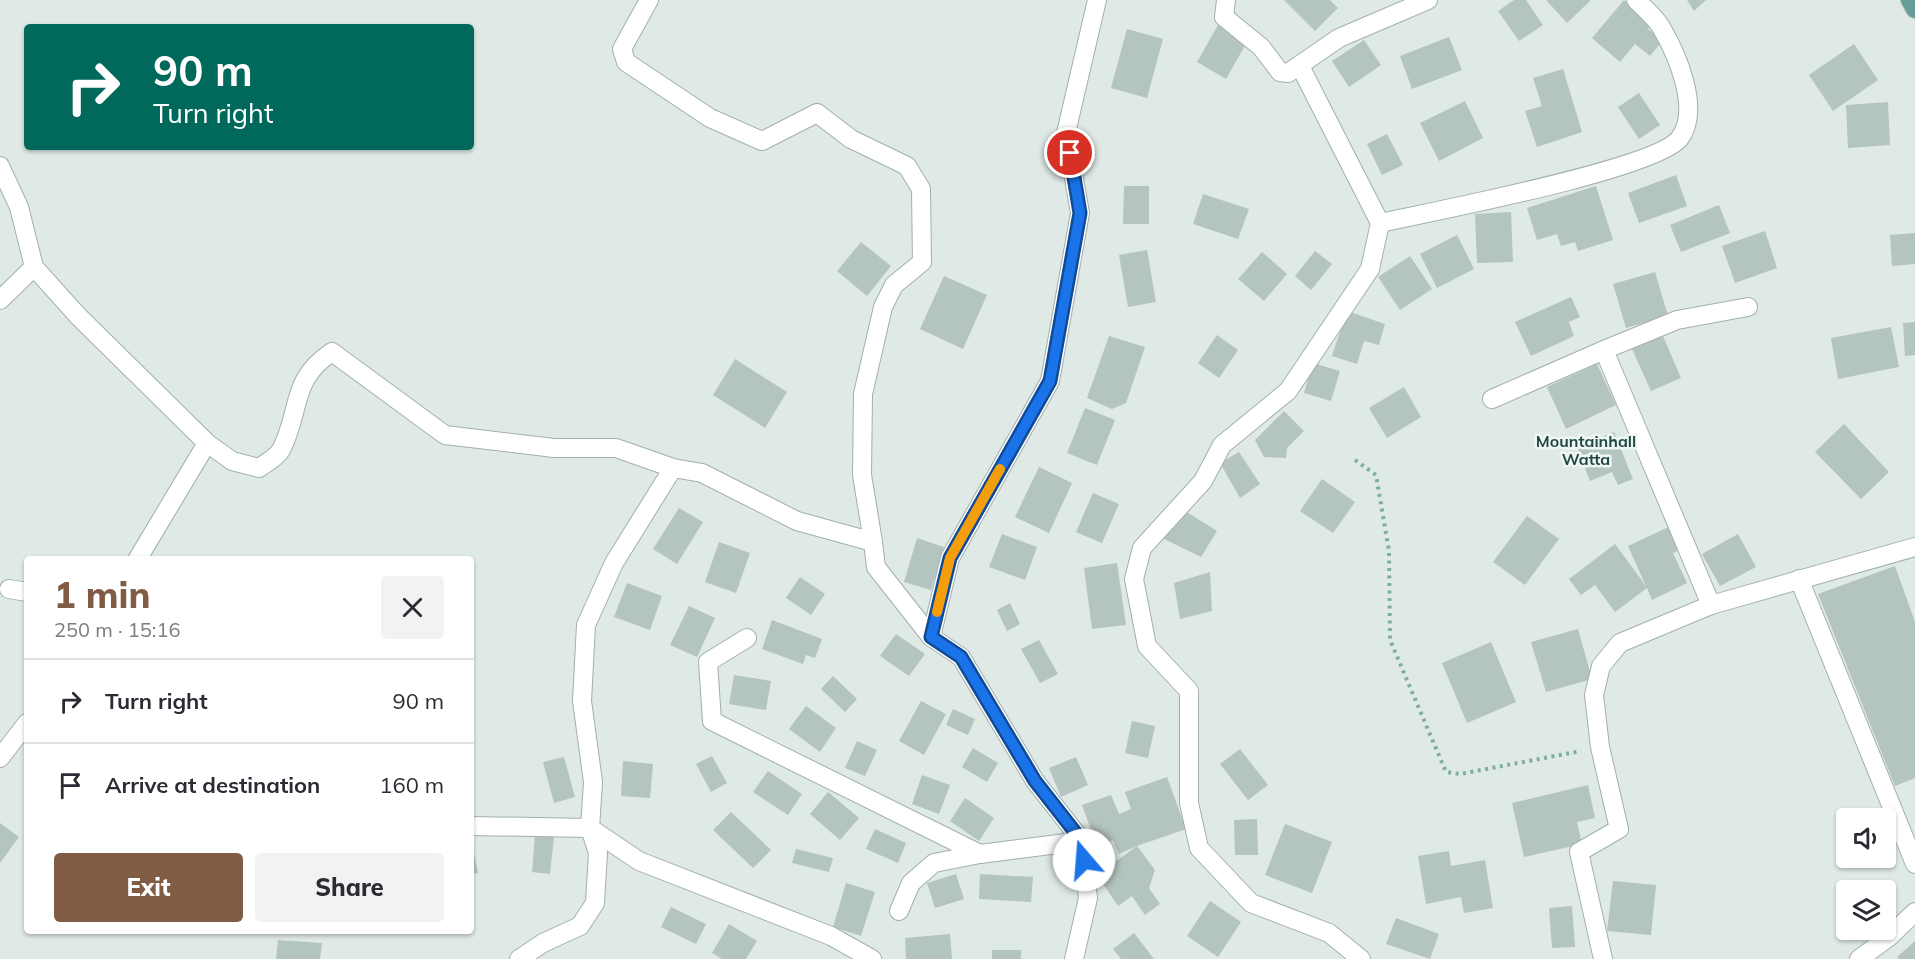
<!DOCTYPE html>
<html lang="en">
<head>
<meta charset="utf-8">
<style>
  body { margin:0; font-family:Mulish,sans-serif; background:#f2f2f3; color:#2b2b33; height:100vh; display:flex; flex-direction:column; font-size:22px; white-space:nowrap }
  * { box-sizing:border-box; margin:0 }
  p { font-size:20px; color:#7c7c81 }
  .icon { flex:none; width:33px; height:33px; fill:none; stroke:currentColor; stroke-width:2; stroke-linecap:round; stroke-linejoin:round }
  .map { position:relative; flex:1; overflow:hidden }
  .sheet { position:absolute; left:24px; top:556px; width:450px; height:378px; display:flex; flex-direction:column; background:#fff; border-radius:6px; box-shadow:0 2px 4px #0004 }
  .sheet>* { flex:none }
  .top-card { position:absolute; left:24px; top:24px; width:450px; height:126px; border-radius:6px; box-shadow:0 2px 4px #0004; background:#00695c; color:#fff; overflow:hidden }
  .tools { position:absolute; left:1836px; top:808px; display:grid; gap:12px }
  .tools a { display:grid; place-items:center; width:60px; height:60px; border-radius:6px; background:#fff; box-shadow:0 2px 4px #0004; font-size:30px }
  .pin { position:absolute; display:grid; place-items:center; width:51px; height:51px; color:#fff; margin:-26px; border:3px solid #fff; border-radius:50%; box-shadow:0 2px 6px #0007 }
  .me { position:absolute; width:66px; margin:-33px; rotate:342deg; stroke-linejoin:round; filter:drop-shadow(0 0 4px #0008) }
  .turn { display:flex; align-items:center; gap:21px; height:126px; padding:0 30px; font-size:27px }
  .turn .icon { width:78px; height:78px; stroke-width:2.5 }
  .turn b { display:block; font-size:42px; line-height:51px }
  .round { display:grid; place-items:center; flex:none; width:63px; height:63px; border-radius:6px; background:#f2f2f3 }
  .headline { display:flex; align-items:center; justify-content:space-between; height:102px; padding:0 30px }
  h1 { font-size:36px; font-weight:800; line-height:45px; color:#815c45 }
  .button { display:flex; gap:12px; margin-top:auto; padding:12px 30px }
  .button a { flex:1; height:69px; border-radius:6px; background:#815c45; color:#fff; font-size:24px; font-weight:800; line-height:69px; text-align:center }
  .button a+a { background:#f2f2f3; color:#2b2b33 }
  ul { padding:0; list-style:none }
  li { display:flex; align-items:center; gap:18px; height:84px; padding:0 30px; border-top:2px solid #e1e1e2 }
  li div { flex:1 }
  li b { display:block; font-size:22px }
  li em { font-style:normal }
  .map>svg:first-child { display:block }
  .building { fill:#b4c4c0 }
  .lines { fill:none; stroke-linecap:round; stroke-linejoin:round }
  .street-casing { stroke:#a2b0ae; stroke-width:20 }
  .primary-casing { stroke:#bcc3c3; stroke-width:20 }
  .path { stroke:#80aca6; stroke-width:4; stroke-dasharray:3 4.5; stroke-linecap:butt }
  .street { stroke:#fff; stroke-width:18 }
  .primary { stroke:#659d98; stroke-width:18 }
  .route-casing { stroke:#114b97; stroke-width:15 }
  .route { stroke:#1a73e8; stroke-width:10 }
  .slow { stroke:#f59e0b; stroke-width:10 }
  .labels { text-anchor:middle; stroke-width:5; stroke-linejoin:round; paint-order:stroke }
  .neighbourhood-label { font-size:16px; font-weight:bold; fill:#1e4946; stroke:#eff6f4 }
</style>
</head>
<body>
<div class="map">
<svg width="1915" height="959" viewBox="0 0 1915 959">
  <rect width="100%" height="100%" fill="#dfe9e6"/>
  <g class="building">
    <polygon points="1284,0 1330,0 1338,8 1315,31"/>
    <polygon points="1514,0 1526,0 1543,25 1519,41 1498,11"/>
    <polygon points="1546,0 1591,0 1567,23"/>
    <polygon points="1624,0 1652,24 1648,29 1663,40 1650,56 1635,44 1620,62 1592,38"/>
    <polygon points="1687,0 1706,0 1694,11"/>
    <polygon points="1218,25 1247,42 1226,79 1197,62"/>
    <polygon points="1127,29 1163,39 1147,98 1111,88"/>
    <polygon points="1449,37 1462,70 1412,89 1400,56"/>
    <polygon points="1364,40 1381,65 1349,87 1332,61"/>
    <polygon points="1854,44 1878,80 1833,111 1809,75"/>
    <polygon points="1563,69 1582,132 1537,147 1525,111 1542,106 1533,78"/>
    <polygon points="1639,93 1660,125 1639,139 1618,107"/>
    <polygon points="1465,101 1483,138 1439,161 1420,123"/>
    <polygon points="1888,102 1890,145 1848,148 1846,105"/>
    <polygon points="1387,134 1403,165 1382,175 1367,144"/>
    <polygon points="1676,175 1687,206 1639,223 1628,193"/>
    <polygon points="1124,186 1149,186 1149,224 1123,224"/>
    <polygon points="1596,186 1613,240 1578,251 1575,242 1561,246 1557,234 1537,240 1527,208"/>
    <polygon points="1203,194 1249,209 1238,239 1193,224"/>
    <polygon points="1719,205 1730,233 1681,252 1670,225"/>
    <polygon points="1511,212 1513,262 1477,263 1475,214"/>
    <polygon points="1765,231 1777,268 1735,283 1722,246"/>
    <polygon points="1915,233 1915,264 1892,266 1890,235"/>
    <polygon points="1457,235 1474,269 1437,288 1420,254"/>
    <polygon points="861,242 891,266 867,296 837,271"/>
    <polygon points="1147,250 1156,302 1128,307 1119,255"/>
    <polygon points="1315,251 1332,264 1311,290 1295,276"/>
    <polygon points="1262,252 1287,274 1264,301 1238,279"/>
    <polygon points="1410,256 1432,289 1400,310 1378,277"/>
    <polygon points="1655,272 1668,316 1626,328 1613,284"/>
    <polygon points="944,276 987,295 963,349 920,329"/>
    <polygon points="1571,297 1580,317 1569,322 1574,336 1531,356 1515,322"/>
    <polygon points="1347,311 1385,324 1379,345 1364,341 1357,364 1332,356"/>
    <polygon points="1915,322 1915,355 1905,356 1903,323"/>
    <polygon points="1891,327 1899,367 1838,379 1831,338"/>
    <polygon points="1217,335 1238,350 1219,378 1198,363"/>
    <polygon points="1109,336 1145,347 1126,403 1112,409 1087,398"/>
    <polygon points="1663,336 1681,378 1651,391 1632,349"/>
    <polygon points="735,359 787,392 765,428 713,395"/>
    <polygon points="1313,363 1340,371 1331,401 1304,393"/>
    <polygon points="1597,364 1616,405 1566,429 1547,387"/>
    <polygon points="1404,387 1421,417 1387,438 1369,408"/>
    <polygon points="1085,408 1115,420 1097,465 1067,453"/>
    <polygon points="1284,411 1304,431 1287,448 1286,458 1264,457 1255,440"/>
    <polygon points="1844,424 1889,472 1861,499 1815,452"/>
    <polygon points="1614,432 1633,479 1618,485 1612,472 1590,481 1577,447"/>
    <polygon points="1239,452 1260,484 1240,498 1220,463"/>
    <polygon points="1039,467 1072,483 1049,533 1015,517"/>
    <polygon points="1322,479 1355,502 1333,533 1300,511"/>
    <polygon points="1093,493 1119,504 1102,543 1076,532"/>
    <polygon points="679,508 703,522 677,564 653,549"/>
    <polygon points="1185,511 1217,531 1201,557 1162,538"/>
    <polygon points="1527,516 1559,539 1525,585 1493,562"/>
    <polygon points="1673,525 1684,548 1673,553 1687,583 1652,600 1647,588 1615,612 1595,585 1581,595 1569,579 1615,544 1646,586 1628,546"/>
    <polygon points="1002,534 1037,547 1025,580 989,567"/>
    <polygon points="1738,534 1756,567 1720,586 1702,554"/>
    <polygon points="917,538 944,547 931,590 904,582"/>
    <polygon points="719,542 750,553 736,593 705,582"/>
    <polygon points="1117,563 1126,625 1092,629 1084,568"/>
    <polygon points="1895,566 1915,622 1915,778 1895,786 1818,594"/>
    <polygon points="1210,572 1212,611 1180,619 1174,583"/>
    <polygon points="800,577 825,594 811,615 786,598"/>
    <polygon points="627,583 662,596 650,630 614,617"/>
    <polygon points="1010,603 1020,624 1007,631 997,610"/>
    <polygon points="689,606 715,618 697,657 670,645"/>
    <polygon points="772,620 822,639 815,658 806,655 803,664 762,649"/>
    <polygon points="1578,629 1592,679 1546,692 1531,642"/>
    <polygon points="896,634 925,654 909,676 880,656"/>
    <polygon points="1039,640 1058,674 1040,683 1021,649"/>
    <polygon points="1491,642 1516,702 1467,723 1442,663"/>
    <polygon points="734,675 771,681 766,710 729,704"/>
    <polygon points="833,676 857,699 845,712 821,689"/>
    <polygon points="921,701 946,714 924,755 899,741"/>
    <polygon points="806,706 836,728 820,752 789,729"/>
    <polygon points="953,709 975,719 968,735 946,725"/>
    <polygon points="1132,721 1155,726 1148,758 1125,753"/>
    <polygon points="857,741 877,750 865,776 845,768"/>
    <polygon points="973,748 998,763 987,782 962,767"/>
    <polygon points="1240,749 1268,785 1248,800 1220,764"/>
    <polygon points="712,756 727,783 711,792 696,764"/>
    <polygon points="564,757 575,797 554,803 543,762"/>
    <polygon points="1076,757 1088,785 1061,797 1049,768"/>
    <polygon points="623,761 653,764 650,798 621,796"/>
    <polygon points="768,771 802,794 788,815 753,792"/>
    <polygon points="922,775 950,785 939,814 912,804"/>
    <polygon points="1167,777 1186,829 1137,846 1155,870 1149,888 1160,904 1145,915 1132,896 1118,906 1097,875 1137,846 1119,854 1113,840 1097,846 1082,805 1111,795 1119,814 1131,809 1125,792"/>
    <polygon points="1588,785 1595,818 1577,822 1582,844 1524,857 1512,803"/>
    <polygon points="828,792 859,818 840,840 810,814"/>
    <polygon points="965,798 994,818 979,841 950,821"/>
    <polygon points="731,812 771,850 753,868 713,830"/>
    <polygon points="1257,819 1258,855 1235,855 1234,820"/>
    <polygon points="0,823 19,837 0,863"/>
    <polygon points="1285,824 1332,842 1312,893 1265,875"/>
    <polygon points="875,829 906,843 898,863 866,849"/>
    <polygon points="535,835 554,836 550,874 532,872"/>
    <polygon points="471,838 478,873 471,874"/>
    <polygon points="796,849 833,858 829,872 792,863"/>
    <polygon points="1449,851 1451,866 1485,860 1493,908 1464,913 1461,897 1426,904 1418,856"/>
    <polygon points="956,874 964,899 935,908 927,883"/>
    <polygon points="980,874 1033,877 1031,902 979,899"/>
    <polygon points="1613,881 1656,885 1651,935 1607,931"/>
    <polygon points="846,883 875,892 861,936 833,927"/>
    <polygon points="1210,901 1241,922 1218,957 1187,936"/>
    <polygon points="1572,906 1575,947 1552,948 1549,908"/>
    <polygon points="671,907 706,924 696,944 661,927"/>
    <polygon points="1396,918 1439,934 1430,959 1386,944"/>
    <polygon points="729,924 757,941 746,959 722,959 712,953"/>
    <polygon points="1134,933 1154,959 1121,959 1113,949"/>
    <polygon points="950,934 952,959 906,959 905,938"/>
    <polygon points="278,940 322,943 320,959 276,959"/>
    <polygon points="1915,941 1915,959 1899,959 1897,957"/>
    <rect x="992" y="950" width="29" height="9"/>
  </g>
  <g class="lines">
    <defs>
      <g id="street">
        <polyline points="649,0 622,49 626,62 710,118 762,141 817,113 851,139 907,166 921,189 922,262 894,285 883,307 863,394 862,475 873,542"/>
        <polyline points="1226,0 1224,17 1261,47 1280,72 1288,73 1339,38 1428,0"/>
        <polyline points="1300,66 1380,223 1370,269 1288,391 1222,445 1203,481 1142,548 1134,579 1147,646 1189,691 1189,803 1199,848 1251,903 1329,933 1361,959"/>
        <path d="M0 166 19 207 34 267 78 316 207 443 232 461 259 468C266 463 277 457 281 450 301 412 290 379 332 352L445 435 554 448H616L673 468 702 473 797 521 873 542 876 567 931 637 961 657 1035 781 1082 841 1088 898 1074 959"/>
        <path d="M1380 223C1430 212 1657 169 1680 138 1701 109 1677 54 1661 27 1655 17 1644 8 1636 0"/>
        <polyline points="0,300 34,267"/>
        <polyline points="1604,350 1677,320 1748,307"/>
        <polyline points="1492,399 1604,350 1711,605"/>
        <polyline points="137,560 207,443"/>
        <polyline points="1799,579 1915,864"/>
        <polyline points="9,589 27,592"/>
        <polyline points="931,637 950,558 1050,381 1080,213 1066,133 1097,0"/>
        <polyline points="747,638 708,662 712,721 980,854"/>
        <polyline points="0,758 27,723"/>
        <polyline points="471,826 590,828 639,861 831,936 872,959"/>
        <polyline points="899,911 911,883 934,863 980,854 1082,841"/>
        <polyline points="519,959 543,943 580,926 595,903 598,853 590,828 593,782 582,701 586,625 614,563 673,468"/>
        <polyline points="1603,959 1579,852 1619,829 1600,747 1594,695 1601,666 1620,643 1711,605 1915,547"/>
        <polyline points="1859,959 1889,937 1915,912"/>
      </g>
      <polyline id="primary" points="1910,0 1915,9"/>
    </defs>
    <use href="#street" class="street-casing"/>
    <use href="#primary" class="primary-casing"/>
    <polyline class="path" points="1355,460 1376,475 1389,551 1390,640 1446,772 1460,774 1581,751"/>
    <use href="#street" class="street"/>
    <use href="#primary" class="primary"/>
  </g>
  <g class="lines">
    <defs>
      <polyline id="route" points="1070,153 1080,213 1050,381 950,558 931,637 961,657 1035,781 1082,841 1084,860"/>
    </defs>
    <use href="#route" class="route-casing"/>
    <use href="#route" class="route"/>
    <polyline class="slow" points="937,612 950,558 1000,469"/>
  </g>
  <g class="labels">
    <g class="neighbourhood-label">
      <text x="1586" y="447">Mountainhall<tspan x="1586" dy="18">Watta</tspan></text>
    </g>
  </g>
</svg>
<div class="tools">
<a><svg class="icon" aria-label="sound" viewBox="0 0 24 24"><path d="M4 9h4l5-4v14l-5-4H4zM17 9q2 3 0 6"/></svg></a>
<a><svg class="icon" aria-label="layers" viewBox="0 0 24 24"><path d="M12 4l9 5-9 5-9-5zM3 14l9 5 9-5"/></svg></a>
</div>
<div class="pin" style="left:1070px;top:153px;background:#d93025"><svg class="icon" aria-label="arrive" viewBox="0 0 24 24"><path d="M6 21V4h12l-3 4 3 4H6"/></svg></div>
<svg class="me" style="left:1084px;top:860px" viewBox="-20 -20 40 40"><circle r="19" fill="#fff"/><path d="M0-13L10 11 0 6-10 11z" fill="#1a73e8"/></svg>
<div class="top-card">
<div class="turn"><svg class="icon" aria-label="right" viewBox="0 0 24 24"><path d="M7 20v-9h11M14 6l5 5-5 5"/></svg><div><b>90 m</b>Turn right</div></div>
</div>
<section class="sheet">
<div class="headline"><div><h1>1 min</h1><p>250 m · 15:16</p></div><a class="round"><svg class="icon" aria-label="close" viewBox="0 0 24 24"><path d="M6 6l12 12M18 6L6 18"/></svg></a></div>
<ul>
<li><svg class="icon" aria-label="right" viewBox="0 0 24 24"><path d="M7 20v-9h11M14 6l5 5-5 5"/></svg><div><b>Turn right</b></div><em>90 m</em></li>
<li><svg class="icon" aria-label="arrive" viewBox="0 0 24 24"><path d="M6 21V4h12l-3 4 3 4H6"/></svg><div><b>Arrive at destination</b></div><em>160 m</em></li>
</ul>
<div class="button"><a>Exit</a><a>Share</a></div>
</section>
</div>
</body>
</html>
